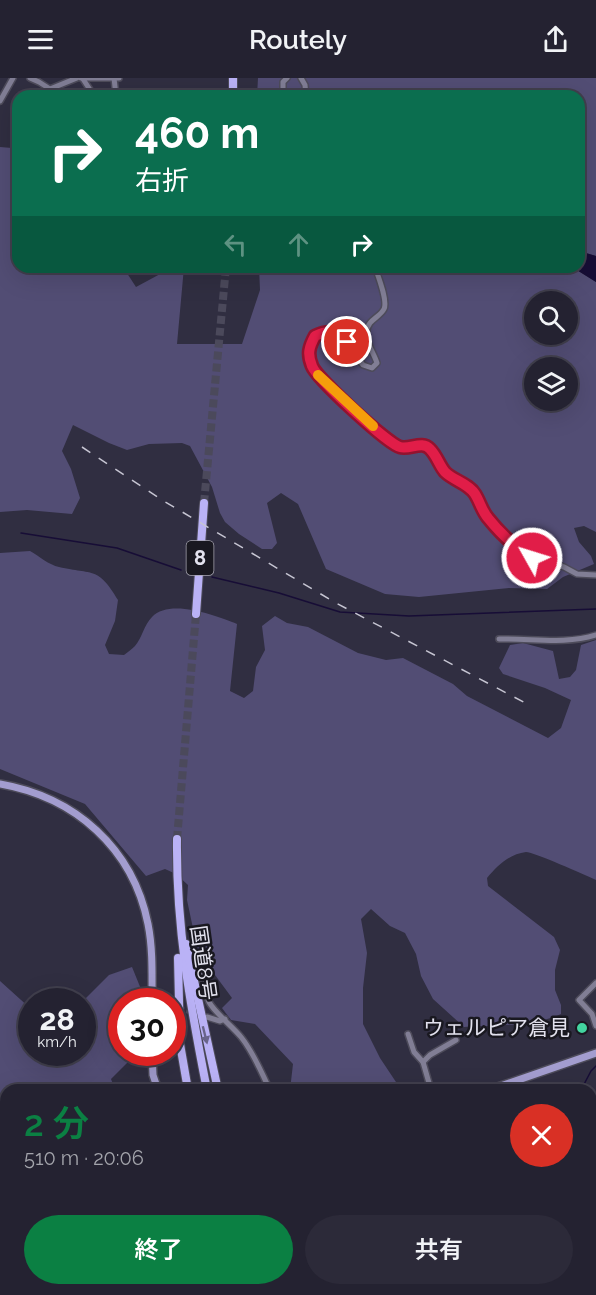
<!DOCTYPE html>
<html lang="ja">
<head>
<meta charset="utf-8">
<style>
  body { margin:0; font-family:Raleway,"Noto Sans JP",sans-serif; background:#2c2a39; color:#f1f3f6; height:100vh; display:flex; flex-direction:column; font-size:22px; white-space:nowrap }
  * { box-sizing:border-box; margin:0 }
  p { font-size:20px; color:#a3a4ab }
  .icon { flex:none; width:33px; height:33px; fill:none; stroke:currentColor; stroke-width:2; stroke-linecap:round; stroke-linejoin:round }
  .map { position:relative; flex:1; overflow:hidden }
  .details { position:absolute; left:0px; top:1006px; width:597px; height:212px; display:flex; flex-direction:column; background:#242231; border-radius:18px 18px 0 0; box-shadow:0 6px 24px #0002,0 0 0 2px #413f4d }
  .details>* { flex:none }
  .hud { position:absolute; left:12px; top:12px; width:573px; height:183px; border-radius:18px; box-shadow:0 6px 24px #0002,0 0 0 2px #413f4d; background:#0b6e4f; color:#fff; overflow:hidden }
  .fabs { position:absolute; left:524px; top:213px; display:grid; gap:12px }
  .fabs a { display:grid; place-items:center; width:54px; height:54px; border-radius:50%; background:#242231; box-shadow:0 6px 24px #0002,0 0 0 2px #413f4d; font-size:30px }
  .speed { position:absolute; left:18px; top:910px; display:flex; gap:12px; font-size:30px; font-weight:700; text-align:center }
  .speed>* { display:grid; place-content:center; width:78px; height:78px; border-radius:50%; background:#242231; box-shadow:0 6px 24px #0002,0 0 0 2px #413f4d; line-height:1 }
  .speed small { font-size:15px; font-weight:400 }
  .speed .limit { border:9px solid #d22; background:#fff; color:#111 }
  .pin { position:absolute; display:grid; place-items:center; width:51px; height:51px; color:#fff; margin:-26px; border:3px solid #fff; border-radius:50%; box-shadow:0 2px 6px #0007 }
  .me { position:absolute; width:66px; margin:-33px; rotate:309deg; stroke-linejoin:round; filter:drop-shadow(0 0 4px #0008) }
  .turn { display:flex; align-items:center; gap:21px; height:126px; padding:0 24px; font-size:27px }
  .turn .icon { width:78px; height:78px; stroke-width:2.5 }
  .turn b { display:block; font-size:42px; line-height:51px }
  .lanes { display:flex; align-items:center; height:57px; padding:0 24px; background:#0003; justify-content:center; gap:30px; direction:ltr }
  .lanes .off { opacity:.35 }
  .round { display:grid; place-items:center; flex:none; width:63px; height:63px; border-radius:32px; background:#2c2a39 }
  .head { display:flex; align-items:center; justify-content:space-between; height:102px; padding:0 24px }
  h1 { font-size:36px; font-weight:600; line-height:45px; color:#0b8043 }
  .button { display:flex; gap:12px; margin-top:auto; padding:12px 24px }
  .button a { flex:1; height:69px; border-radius:36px; background:#0b8043; color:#fff; font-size:24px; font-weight:600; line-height:69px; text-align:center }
  .button a+a { background:#2c2a39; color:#f1f3f6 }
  header { display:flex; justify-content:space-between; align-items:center; height:78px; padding:0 24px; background:#242231; font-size:27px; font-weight:600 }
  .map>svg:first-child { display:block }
  .green { fill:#524d74; fill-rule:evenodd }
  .water { fill:#170d36 }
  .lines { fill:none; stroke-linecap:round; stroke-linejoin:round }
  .stream { stroke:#170d36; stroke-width:1.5 }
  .minor-tunnel { stroke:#4b495b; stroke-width:5; stroke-dasharray:5 2.5; stroke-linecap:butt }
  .highway-tunnel { stroke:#4b495b; stroke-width:8; stroke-dasharray:8 4; stroke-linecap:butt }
  .minor-casing { stroke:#4d4b5a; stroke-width:8 }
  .major-casing { stroke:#4d4b5a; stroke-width:10 }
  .highway-casing { stroke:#4d4b5a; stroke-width:10 }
  .minor { stroke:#817e95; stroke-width:5 }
  .major { stroke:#a39dcf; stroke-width:7 }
  .highway { stroke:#bab2f6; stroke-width:8 }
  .rail { stroke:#c6c5d2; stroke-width:1.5; stroke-dasharray:10 10; stroke-linecap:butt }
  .oneway { fill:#6a658b }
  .route-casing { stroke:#92132f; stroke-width:15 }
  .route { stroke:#e11d48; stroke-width:10 }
  .slow { stroke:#f59e0b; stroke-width:10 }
  .poi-dot { fill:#43d4a0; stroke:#191820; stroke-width:2 }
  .labels { text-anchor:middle; stroke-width:5; stroke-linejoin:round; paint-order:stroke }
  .shield { fill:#191820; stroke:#a6a5b0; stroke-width:1.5 }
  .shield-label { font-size:20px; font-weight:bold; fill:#e2e1ed }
  .street-label { font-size:21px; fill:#e2e1ed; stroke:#191820 }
  .poi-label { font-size:21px; fill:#e2e1ed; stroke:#191820; text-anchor:end }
</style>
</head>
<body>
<header><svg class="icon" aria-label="menu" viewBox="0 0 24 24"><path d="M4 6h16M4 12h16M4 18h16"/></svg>Routely<svg class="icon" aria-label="share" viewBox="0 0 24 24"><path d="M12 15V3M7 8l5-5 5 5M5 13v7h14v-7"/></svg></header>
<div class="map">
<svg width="596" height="1217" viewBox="0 0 596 1217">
  <rect width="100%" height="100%" fill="#302e41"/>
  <g class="green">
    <polygon points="258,0 596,0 596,178 579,173 579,18 257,18"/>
    <path d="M0 69 12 70 18 79V189H123L136 209 162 195 164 189H184L177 266H242L260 212 259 189H572L596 204V454L584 448 574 450 579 464 591 478 594 486 563 499 547 511 509 510 419 519 385 516 326 491 298 426 281 415 267 425 277 465 272 471H262L239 456 225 444 220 435 212 409 190 368 182 365 149 366 127 372 109 365 73 347 62 373 71 391 80 420 72 436 27 432 0 434ZM534 224H567V256H534ZM534 290H567V322H534Z"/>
    <path d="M30 473C39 478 49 487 59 489 93 497 98 488 118 522L115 543 105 567 109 576 124 577C128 574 132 571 135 568 142 560 144 547 152 539 170 520 217 538 237 546L230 613 244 620 253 613 256 589 265 572 262 548 275 538 287 545 308 549 358 575 386 582 403 580 453 606 467 618 548 660 561 650 571 622 545 610 503 596 499 590 510 567 523 565 553 573 559 601 570 599 576 592 581 567 596 562V802C585 797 534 774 526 774 509 776 497 788 487 800L488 808 554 859 560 872 555 892V912L561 927V936C532 949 495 947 464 949L433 921 421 898 416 876 405 855 390 848 371 831 361 841 367 875 363 910V946L380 980 396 1004 394 1012H290L293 986 255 946 231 942 222 930 232 920 198 874 187 822 188 807 176 796 165 791 146 798 85 726 0 691V475Z"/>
    <polygon points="132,889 143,916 144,924 122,924 122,975 137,975 111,1001 115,1012 6,1012 6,1109 0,1107 0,903 31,931 32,975 82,975 82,924 109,897"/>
    <polygon points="591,1036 596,1067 596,1217 299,1217 300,1212 477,1212 482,1217 501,1212 591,1212"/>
    <polygon points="166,1212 208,1212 210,1217 162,1217"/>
  </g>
  <polygon class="water" points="579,173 596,178 596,204 572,189 579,189"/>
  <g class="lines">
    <g class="stream">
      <polyline points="21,455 117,470 181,492"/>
      <polyline points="212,499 279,515 340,534 409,538 596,531"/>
      <polyline points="581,1012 591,993 596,988"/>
    </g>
    <polyline class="minor-tunnel" points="172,928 194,935"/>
    <g class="highway-tunnel">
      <polyline points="204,425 226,189"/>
      <polyline points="177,761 196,536"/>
    </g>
    <defs>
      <g id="minor">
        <polyline points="30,0 39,4 50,11 51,18"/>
        <polyline points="81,0 119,0"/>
        <polyline points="84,0 83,1 94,18"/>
        <polyline points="114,0 116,18"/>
        <polyline points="301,0 305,7 306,18"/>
        <polyline points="50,11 77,0"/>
        <polyline points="141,18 142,18"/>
        <polyline points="160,18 190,15"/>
        <polyline points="283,18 283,4 287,0"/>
        <polyline points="0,23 13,0"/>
        <path d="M375 189C378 198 388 223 384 231 381 237 374 240 370 245 360 258 373 272 377 285L372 290 363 287 343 258 339 255 326 253 315 258 308 275 313 290 339 318 393 365 401 369 421 366 427 368 447 396 462 405 474 415 488 441 521 473 532 480 564 489 577 496 596 497"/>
        <path d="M499 561C531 560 565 567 596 557"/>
        <path d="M198 883C204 897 203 911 209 924 215 935 232 948 241 959 254 975 261 994 270 1012"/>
        <polyline points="596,905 579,922 592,936 596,948"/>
        <polyline points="207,939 220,943 225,941"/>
        <polyline points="408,956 414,974 423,984"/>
        <polyline points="431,1012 423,984 430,977 456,962"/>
        <polyline points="587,1217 596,1209"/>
      </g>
      <g id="major">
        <path d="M0 706C75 719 133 770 148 846 153 871 152 898 152 924"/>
        <polyline points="152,975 153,997 158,1012"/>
        <polyline points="489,1012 596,975"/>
      </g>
      <g id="highway">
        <polyline points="233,0 233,18"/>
        <polyline points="196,536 204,425"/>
        <path d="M177 761C176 849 190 926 207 1012"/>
        <polyline points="186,866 218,1012"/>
        <polyline points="178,880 180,966 188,1012"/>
        <polyline points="225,1212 227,1217"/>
        <polyline points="242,1212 243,1217"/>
        <polyline points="251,1212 252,1217"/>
      </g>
    </defs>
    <use href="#minor" class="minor-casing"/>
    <use href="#major" class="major-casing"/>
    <use href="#highway" class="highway-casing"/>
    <use href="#minor" class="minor"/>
    <use href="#major" class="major"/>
    <use href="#highway" class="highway"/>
    <polyline class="rail" points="82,369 162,422 336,525 531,628"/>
  </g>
  <defs><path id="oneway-solid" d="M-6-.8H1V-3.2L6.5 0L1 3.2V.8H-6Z" transform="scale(1.5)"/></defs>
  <use class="oneway" href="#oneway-solid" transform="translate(205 957) rotate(76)"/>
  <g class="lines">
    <defs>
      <path id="route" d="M347 264C338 252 328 252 315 258 309 269 307 276 312 288 317 301 388 366 400 369 410 372 422 362 430 371 437 378 439 387 445 394 454 403 468 405 475 416 480 424 482 433 488 440 500 455 516 470 532 480"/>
    </defs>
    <use href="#route" class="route-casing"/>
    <use href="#route" class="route"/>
    <polyline class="slow" points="318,297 373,348"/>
  </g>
  <circle class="poi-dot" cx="582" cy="950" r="6"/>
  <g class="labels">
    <rect class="shield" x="186.5" y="463" width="27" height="34" rx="4.5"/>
    <g class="shield-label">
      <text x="200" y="487">8</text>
    </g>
    <g class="street-label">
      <text transform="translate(203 885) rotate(82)" y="7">国道8号</text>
    </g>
    <g class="poi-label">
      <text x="570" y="957">ウェルピア倉見</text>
    </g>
  </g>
</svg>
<div class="fabs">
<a><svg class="icon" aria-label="search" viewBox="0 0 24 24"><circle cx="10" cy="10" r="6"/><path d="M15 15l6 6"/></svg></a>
<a><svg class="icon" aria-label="layers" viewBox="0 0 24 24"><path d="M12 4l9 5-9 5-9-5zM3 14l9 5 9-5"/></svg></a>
</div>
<div class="speed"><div>28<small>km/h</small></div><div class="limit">30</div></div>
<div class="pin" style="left:347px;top:264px;background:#d93025"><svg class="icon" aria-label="arrive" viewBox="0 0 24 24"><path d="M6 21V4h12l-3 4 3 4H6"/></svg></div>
<svg class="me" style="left:532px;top:480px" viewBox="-20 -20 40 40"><circle r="17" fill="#e11d48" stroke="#fff" stroke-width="3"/><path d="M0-11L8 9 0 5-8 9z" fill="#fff"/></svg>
<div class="hud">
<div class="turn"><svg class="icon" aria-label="right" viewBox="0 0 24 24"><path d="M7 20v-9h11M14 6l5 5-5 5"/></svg><div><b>460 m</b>右折</div></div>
<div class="lanes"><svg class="icon off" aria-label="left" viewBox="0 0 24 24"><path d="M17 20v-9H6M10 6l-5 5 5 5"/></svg><svg class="icon off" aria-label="ahead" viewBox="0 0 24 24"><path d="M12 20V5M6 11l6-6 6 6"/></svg><svg class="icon" aria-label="right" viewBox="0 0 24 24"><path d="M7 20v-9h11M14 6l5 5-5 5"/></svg></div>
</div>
<section class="details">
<div class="head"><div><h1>2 分</h1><p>510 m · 20:06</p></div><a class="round" style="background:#d93025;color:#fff"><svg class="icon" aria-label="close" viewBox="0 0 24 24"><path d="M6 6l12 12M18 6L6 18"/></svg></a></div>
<div class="button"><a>終了</a><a>共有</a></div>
</section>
</div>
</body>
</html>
